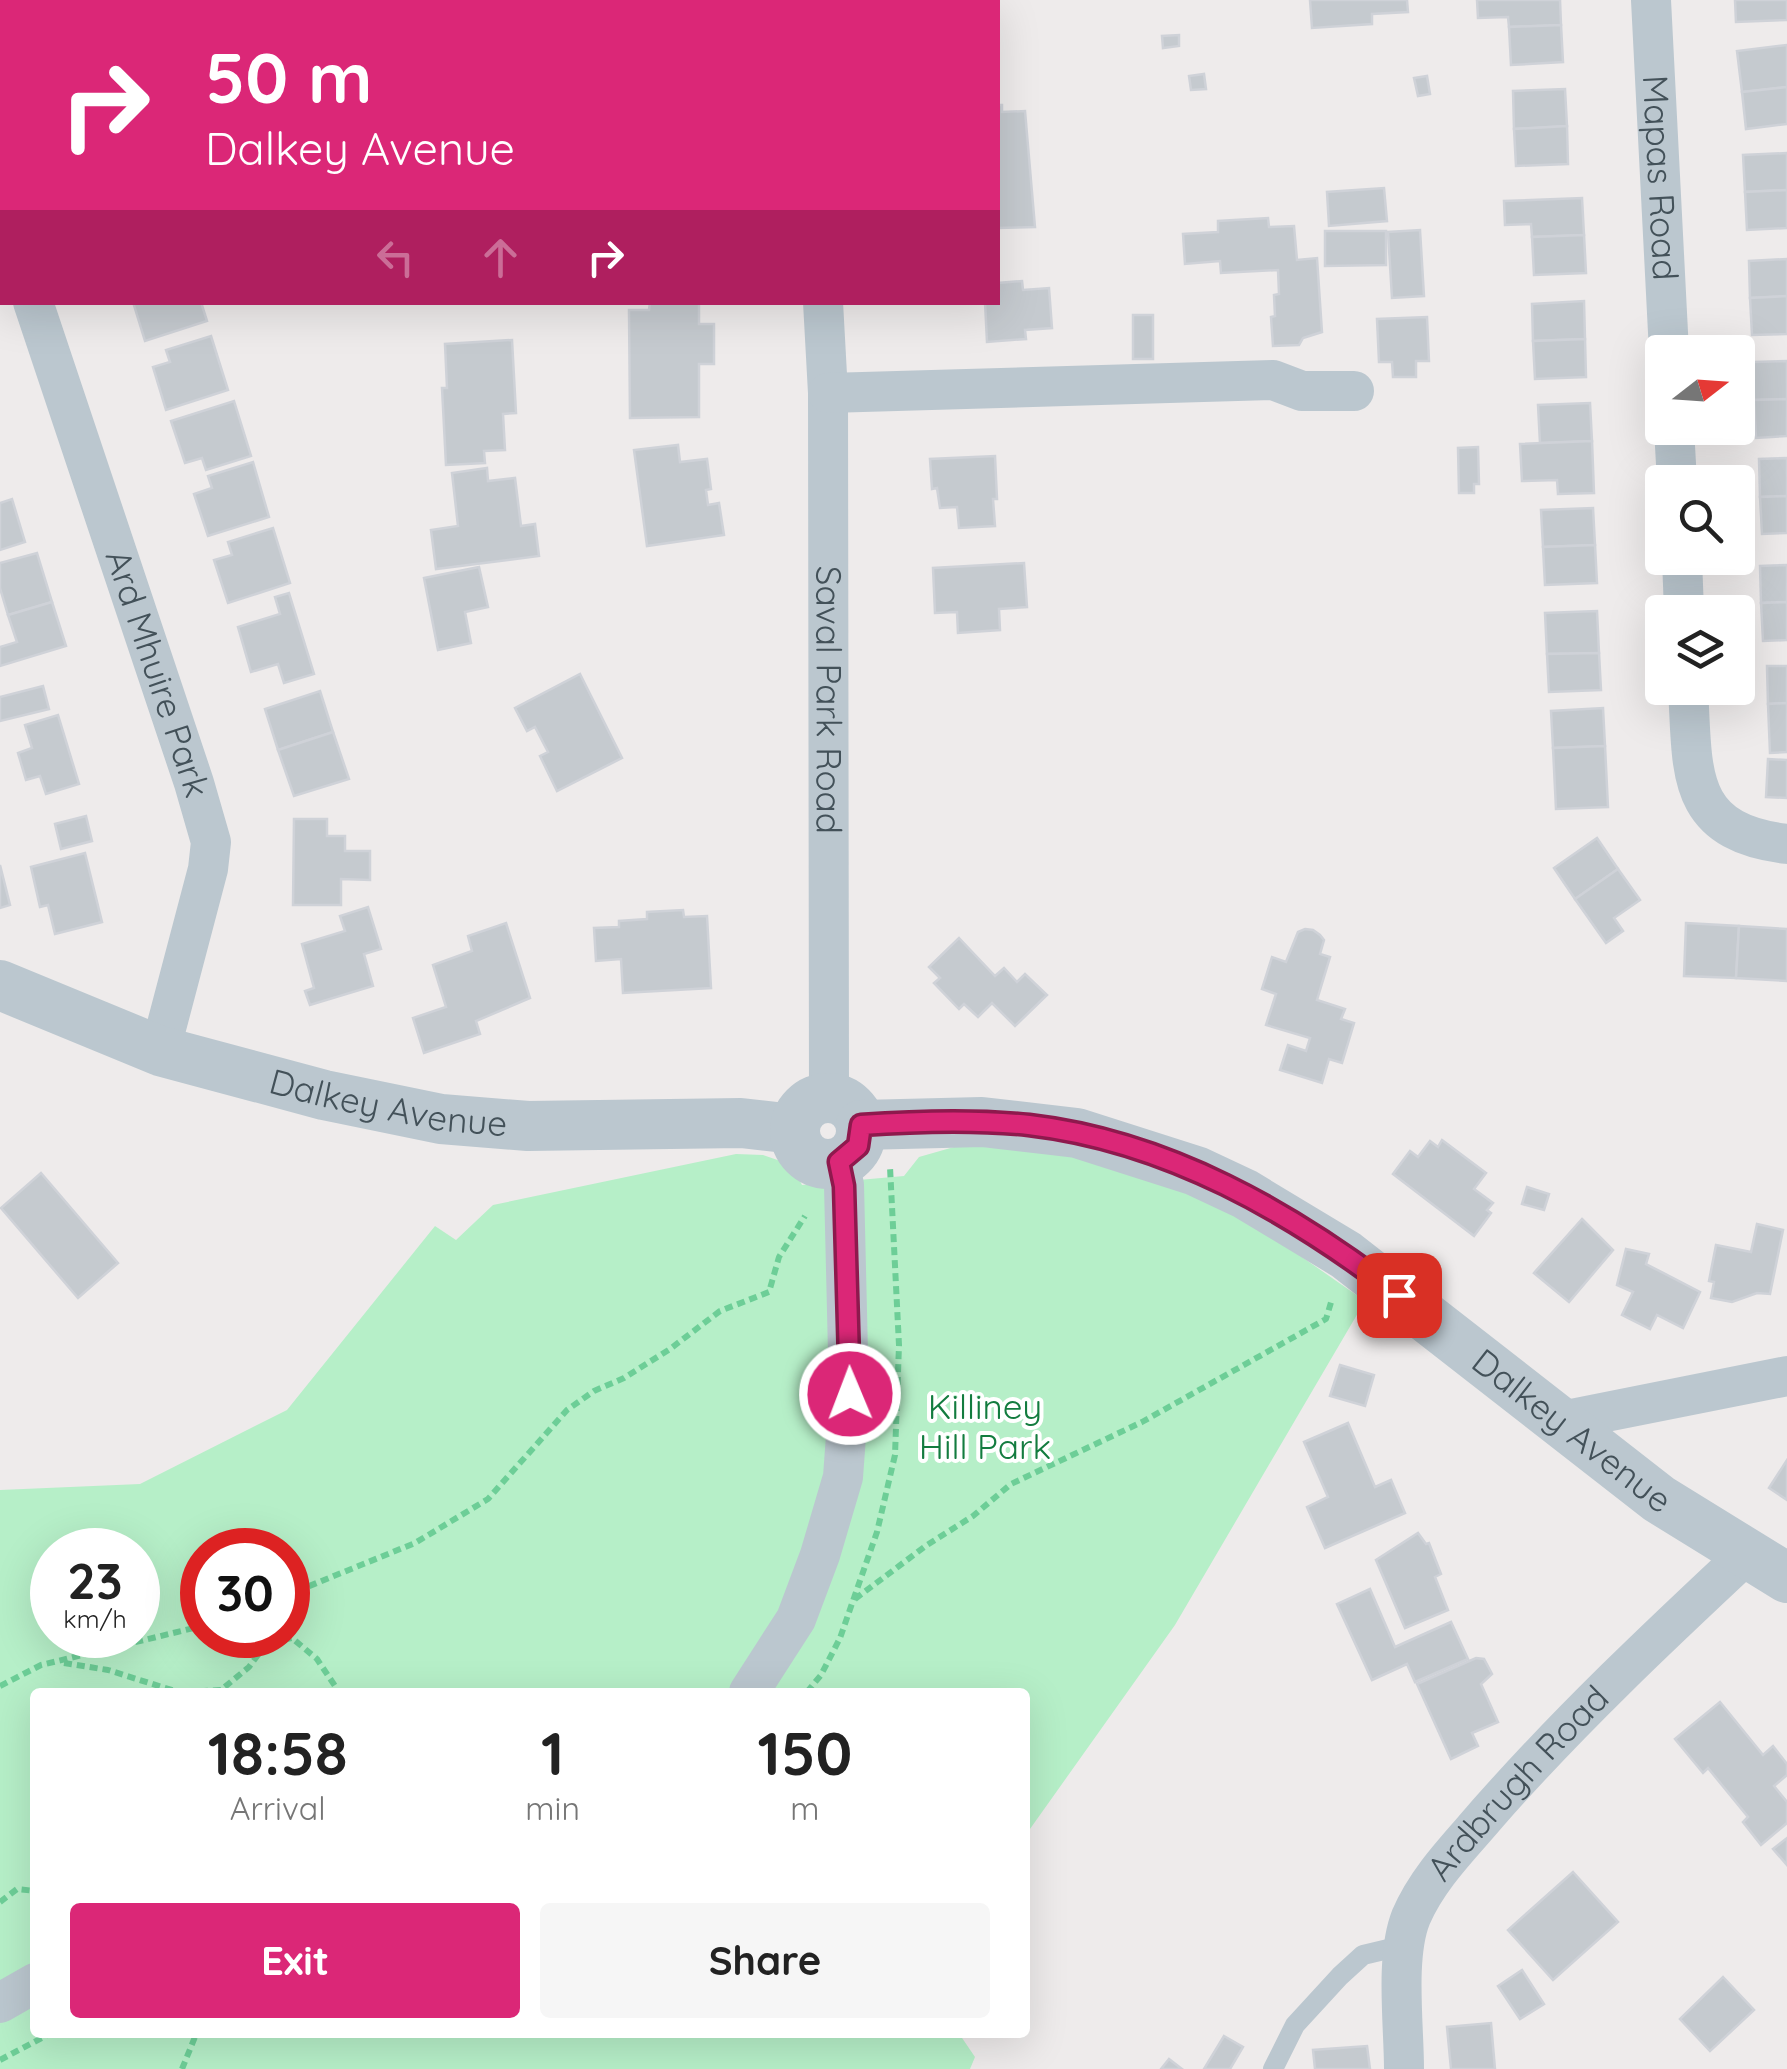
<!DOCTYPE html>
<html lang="en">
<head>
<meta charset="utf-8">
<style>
  body { margin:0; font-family:Quicksand,sans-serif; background:#f6f6f6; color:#222; height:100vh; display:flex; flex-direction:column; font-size:38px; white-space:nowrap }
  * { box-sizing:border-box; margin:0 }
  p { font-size:32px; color:#767676 }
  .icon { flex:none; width:55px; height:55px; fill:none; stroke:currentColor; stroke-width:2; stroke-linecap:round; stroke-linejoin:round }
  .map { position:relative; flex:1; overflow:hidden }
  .side { position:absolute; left:30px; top:1688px; width:1000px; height:350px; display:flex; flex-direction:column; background:#fff; border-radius:10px; box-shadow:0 10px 40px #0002 }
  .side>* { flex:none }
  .hud { position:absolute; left:0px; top:0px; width:1000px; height:305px; box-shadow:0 10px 40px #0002; background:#db2777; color:#fff; overflow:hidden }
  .needle { width:65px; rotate:73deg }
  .buttons { position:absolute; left:1645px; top:335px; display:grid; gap:20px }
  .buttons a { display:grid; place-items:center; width:110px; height:110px; border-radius:10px; background:#fff; box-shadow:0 10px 40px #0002; font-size:50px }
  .speed { position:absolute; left:30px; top:1528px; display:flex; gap:20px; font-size:50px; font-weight:700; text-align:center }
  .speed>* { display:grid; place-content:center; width:130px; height:130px; border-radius:50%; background:#fff; box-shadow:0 10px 40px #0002; line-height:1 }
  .speed small { font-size:25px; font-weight:400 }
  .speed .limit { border:15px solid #d22; background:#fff; color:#111 }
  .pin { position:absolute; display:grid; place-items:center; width:85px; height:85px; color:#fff; margin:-42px; border-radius:20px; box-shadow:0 5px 15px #0006 }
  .me { position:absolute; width:110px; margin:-55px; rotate:359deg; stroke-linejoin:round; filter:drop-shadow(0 0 8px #0008) }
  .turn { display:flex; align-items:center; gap:35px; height:210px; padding:0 40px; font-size:45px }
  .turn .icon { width:130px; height:130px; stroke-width:2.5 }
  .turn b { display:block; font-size:70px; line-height:85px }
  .lanes { display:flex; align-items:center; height:95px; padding:0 40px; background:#0003; justify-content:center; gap:50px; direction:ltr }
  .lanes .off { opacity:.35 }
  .eta { display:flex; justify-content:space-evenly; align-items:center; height:170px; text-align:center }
  .eta b { font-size:60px; font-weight:700; line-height:70px }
  .cta { display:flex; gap:20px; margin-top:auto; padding:20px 40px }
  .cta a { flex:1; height:115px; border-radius:10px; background:#db2777; color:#fff; font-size:40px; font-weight:700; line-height:115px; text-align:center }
  .cta a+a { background:#f6f6f6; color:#222 }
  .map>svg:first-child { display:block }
  .green { fill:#b6efc8; fill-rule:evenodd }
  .building { fill:#c5cacf; stroke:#cfd2d8; stroke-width:2.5 }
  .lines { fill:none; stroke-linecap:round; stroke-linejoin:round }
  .path { stroke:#6dce97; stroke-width:6; stroke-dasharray:8 5; stroke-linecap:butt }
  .service { stroke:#bbc7cf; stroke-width:20 }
  .minor { stroke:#bbc7cf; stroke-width:40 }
  .tertiary { stroke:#bbc7cf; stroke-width:50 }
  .route-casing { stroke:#8e194d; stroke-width:25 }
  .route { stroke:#db2777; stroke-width:18 }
  .labels { text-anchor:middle; stroke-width:8; stroke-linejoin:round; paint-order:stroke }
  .street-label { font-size:35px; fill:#435159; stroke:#fff }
  .park-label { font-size:35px; fill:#137c3f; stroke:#fff }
</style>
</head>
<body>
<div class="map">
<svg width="1787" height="2069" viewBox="0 0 1787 2069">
  <rect width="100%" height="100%" fill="#eeebeb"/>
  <path class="green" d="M961 1145 1067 1154 1167 1181 1269 1234 1365 1301 1175 1625 1025 1836V1692H35V2032H958L975 2057 970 2069H0V1490L140 1484 287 1410 435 1226 456 1240 493 1205 736 1154 763 1155 792 1165 802 1185 904 1176 919 1157ZM52 1550H138V1635H52ZM202 1550H288V1635H202Z"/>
  <g class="building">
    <polygon points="583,0 648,0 649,2 583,2"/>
    <polygon points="926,0 974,0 975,2 927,2"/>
    <polygon points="1310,0 1407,0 1408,12 1372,14 1372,24 1312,28"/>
    <polygon points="1477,0 1560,0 1561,25 1509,27 1508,17 1478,18"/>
    <polygon points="1735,0 1787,0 1787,20 1736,22"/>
    <polygon points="1561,25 1563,62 1511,65 1509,27"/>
    <polygon points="2,27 2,92 0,93 0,28"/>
    <polygon points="1179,35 1179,46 1163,48 1162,36"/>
    <polygon points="1787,45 1787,87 1742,92 1737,51"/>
    <polygon points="1204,74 1206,89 1191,90 1189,76"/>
    <polygon points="1427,76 1430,94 1418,96 1414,78"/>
    <polygon points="1787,87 1787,124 1746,129 1742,92"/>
    <polygon points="1565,89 1567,126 1514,129 1513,91"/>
    <polygon points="998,105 1002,105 1002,112 1025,111 1035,227 998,228"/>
    <polygon points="1567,126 1568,164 1516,166 1514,129"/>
    <polygon points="1787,153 1787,190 1745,192 1743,155"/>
    <polygon points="1384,188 1387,221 1329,226 1327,192"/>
    <polygon points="1787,190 1787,228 1747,230 1745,192"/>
    <polygon points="1582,198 1584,235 1532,237 1531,224 1505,225 1504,201"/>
    <polygon points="1268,218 1269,227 1294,226 1297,260 1317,258 1322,332 1303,338 1299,345 1273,346 1271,317 1275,316 1274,295 1279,294 1278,270 1221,273 1220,261 1185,264 1183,234 1218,232 1218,221"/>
    <polygon points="1420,230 1424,296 1392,298 1388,232"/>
    <polygon points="1325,231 1386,231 1386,265 1325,266"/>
    <polygon points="1584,235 1586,273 1534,275 1532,237"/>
    <polygon points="1787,259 1787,296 1750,298 1749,261"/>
    <polygon points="1022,281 1023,290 1049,288 1052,328 1025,330 1026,339 987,342 985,302 998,302 998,283"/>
    <polygon points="1787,296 1787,334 1752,335 1750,298"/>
    <polygon points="1584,301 1585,339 1533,341 1532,304"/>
    <polygon points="133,302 201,302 207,321 145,341"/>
    <polygon points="650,302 699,302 699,324 714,324 714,364 699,364 699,417 630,418 629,310 649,310"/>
    <rect x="1133" y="315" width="20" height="44"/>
    <polygon points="1427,317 1429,361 1416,361 1416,377 1393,377 1392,362 1379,362 1377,319"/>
    <polygon points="211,336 228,390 166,410 153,367 170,362 166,350"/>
    <polygon points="1585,339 1586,377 1535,379 1533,341"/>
    <polygon points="512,340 516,413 503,414 505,450 484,451 485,463 446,465 442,388 447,388 445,344"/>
    <polygon points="1787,361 1787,399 1754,400 1753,362"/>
    <polygon points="1787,399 1787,436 1756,438 1754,400"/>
    <polygon points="234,401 251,456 206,470 202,458 185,463 171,421"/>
    <polygon points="1590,403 1592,441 1540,443 1538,405"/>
    <polygon points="1592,441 1594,493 1558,494 1557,480 1522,481 1520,444"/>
    <polygon points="678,445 680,462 707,459 711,489 706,490 708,505 719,503 724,535 647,546 634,450"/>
    <polygon points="1478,447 1479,484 1474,484 1474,493 1459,493 1458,448"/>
    <polygon points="995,456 997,499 993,499 995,526 959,528 957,507 940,508 937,488 932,489 930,459"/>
    <polygon points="1787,458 1787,496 1760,497 1759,459"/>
    <polygon points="253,462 269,517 208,536 194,494 212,488 208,476"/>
    <polygon points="487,468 488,481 515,478 521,526 535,524 539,556 436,569 431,530 458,526 452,473"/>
    <polygon points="1787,496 1787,533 1762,534 1760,497"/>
    <polygon points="12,499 25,542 0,550 0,503"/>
    <polygon points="1593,508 1595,545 1543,547 1541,510"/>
    <polygon points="273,528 290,583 228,603 214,560 232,555 228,542"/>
    <polygon points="1595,545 1597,583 1545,585 1543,547"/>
    <polygon points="37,553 52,602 8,615 0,588 0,563"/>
    <polygon points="1024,563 1027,607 999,609 1000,630 958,633 957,612 935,613 933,568"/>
    <polygon points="1787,565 1787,602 1761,603 1760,566"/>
    <polygon points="479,567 488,607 465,612 471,643 438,650 424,578"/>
    <polygon points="289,593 314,674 284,683 278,664 251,672 238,627 280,614 275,597"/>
    <polygon points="52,602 66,646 0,666 0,647 17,642 8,615"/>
    <polygon points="1787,602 1787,640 1763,641 1761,603"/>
    <polygon points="1597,611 1599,653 1547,654 1545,613"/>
    <polygon points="1599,653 1601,690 1549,692 1547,654"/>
    <polygon points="1767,666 1787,666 1787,703 1768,704"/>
    <polygon points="580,674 622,758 557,791 540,756 548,752 535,727 527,731 515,708"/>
    <polygon points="43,686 49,709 0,721 0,697"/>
    <polygon points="320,691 333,732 278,750 265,709"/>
    <polygon points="1787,703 1787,752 1770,753 1768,704"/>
    <polygon points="1603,708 1605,746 1553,748 1551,711"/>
    <polygon points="58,715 79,784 46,794 40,776 26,780 18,753 32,748 25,725"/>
    <polygon points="333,732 349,779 294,796 278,750"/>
    <polygon points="1605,746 1608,807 1556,809 1553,748"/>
    <polygon points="1768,759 1787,760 1787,798 1766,797"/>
    <polygon points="86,816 92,841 61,849 55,824"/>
    <polygon points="294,819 327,819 327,836 345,836 345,851 370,851 370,880 341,879 341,905 293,905"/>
    <polygon points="1597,838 1618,869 1575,899 1554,868"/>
    <polygon points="85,853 102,922 55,934 48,905 40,907 31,867"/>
    <polygon points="0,865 10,905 0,908"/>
    <polygon points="1618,869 1640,900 1614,918 1623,931 1606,943 1575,899"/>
    <polygon points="368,907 381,949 364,954 373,986 310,1005 305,991 314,988 302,944 345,931 340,916"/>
    <polygon points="683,910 684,917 707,916 711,988 623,993 621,959 596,961 594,928 619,927 619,921 647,919 647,912"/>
    <polygon points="506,923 530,998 476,1021 480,1034 424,1053 413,1018 446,1007 433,965 472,951 468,936"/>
    <polygon points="1686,923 1739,926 1736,978 1684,976"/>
    <polygon points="1739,926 1787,929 1787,981 1736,978"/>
    <polygon points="1305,929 1313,930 1320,935 1324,940 1320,954 1330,957 1317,1000 1345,1009 1341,1019 1354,1023 1342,1063 1329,1059 1322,1083 1280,1070 1288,1045 1306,1051 1310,1038 1266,1025 1276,994 1262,989 1272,957 1286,962 1298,932"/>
    <polygon points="959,938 995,976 1004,968 1017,982 1025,974 1047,995 1015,1026 992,1003 978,1017 964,1004 959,1009 934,983 940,978 929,967"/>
    <polygon points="1442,1140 1486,1173 1474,1189 1493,1203 1487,1210 1491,1213 1474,1236 1393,1174 1410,1151 1418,1157 1430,1141 1438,1147"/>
    <polygon points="41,1173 118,1263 78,1298 1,1208"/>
    <polygon points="1527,1187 1549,1194 1544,1210 1522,1204"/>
    <polygon points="1582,1219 1613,1250 1569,1302 1534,1273"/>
    <polygon points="1757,1224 1783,1230 1770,1294 1757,1293 1732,1302 1711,1298 1714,1282 1709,1281 1716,1245 1751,1252"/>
    <polygon points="1626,1249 1649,1254 1646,1264 1700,1292 1683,1328 1657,1315 1650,1329 1622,1315 1633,1292 1617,1285"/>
    <polygon points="1340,1365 1374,1375 1365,1406 1330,1396"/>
    <polygon points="1348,1423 1375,1487 1391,1480 1405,1513 1325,1548 1307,1507 1328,1497 1304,1442"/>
    <polygon points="1787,1460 1787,1500 1769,1488"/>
    <polygon points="1418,1533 1426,1544 1429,1543 1441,1574 1435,1577 1448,1610 1405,1628 1376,1560"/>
    <polygon points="1370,1589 1395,1647 1451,1622 1468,1659 1415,1682 1407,1664 1372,1680 1337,1604"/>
    <polygon points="1476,1658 1484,1659 1492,1674 1481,1684 1498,1722 1472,1733 1478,1746 1451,1759 1417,1684"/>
    <polygon points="1720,1702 1763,1755 1773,1746 1787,1764 1787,1775 1774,1786 1787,1802 1787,1823 1761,1845 1743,1822 1748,1817 1708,1768 1703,1773 1675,1739"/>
    <polygon points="1787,1838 1787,1865 1773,1849"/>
    <polygon points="1573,1872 1618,1922 1553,1980 1508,1930"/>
    <polygon points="1522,1970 1544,2004 1520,2019 1498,1986"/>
    <polygon points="1723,1977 1754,2010 1710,2051 1680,2019"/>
    <polygon points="1491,2023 1495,2069 1451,2069 1447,2027"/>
    <polygon points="1224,2036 1243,2047 1230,2069 1204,2069"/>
    <polygon points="1367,2046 1370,2069 1315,2069 1313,2050"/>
    <polygon points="1169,2059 1182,2069 1161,2069"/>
  </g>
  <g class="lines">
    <g class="path">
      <polyline points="855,1599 927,1545 973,1516 1011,1484 1142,1422 1326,1319 1332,1299"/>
      <polyline points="288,1601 302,1589 415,1543 488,1499 567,1410 594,1391 624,1378 670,1349 720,1311 769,1292 779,1257 805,1216"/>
      <polyline points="64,1663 108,1670 178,1692"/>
      <polyline points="0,1686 41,1665 202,1626"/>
      <polyline points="187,1692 221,1690 249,1667 266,1644 292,1638 317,1659 339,1692"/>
      <polyline points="807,1692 821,1675 840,1638 877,1532 895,1455 899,1345 890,1167"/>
      <polyline points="0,1902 17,1889 35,1891"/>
      <polyline points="0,2060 53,2032"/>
      <polyline points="182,2069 197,2032"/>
    </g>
    <polyline class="service" points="1273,2069 1295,2025 1340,1976 1363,1955 1405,1945"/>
    <g class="minor">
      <polyline points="811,0 811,2"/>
      <path id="s1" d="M1651 0 1669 352"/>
      <polyline points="2,211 2,213"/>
      <path id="s2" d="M33 302 194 783 211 842 208 869 160 1051"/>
      <path id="s3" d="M823 302 828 393 829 1098"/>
      <polyline points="828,393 1273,380 1302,391 1354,391"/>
      <polyline points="1674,428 1677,482"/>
      <polyline points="1682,558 1684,612"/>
      <path d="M1688 688C1693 771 1684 832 1787 844"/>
      <polyline points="1556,1422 1787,1376"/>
      <polyline points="749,1692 796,1619 820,1555 843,1477 849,1395 844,1185 839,1162"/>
      <polyline points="0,2003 35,1983"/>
      <path id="s4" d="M1404 2069C1404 2025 1395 1957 1411 1917 1428 1877 1461 1845 1488 1813 1569 1721 1658 1637 1748 1553"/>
    </g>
    <g class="tertiary">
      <path id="s5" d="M0 985 160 1051 324 1095 441 1119 528 1126 741 1123 794 1129"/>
      <circle cx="828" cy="1131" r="33"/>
      <path id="s6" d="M861 1125 982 1122 1077 1133 1196 1171 1245 1194 1346 1255 1659 1499 1787 1578"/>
    </g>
  </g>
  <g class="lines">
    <defs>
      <path id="route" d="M850 1394 844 1186 839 1162 858 1146 861 1125C917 1121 973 1119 1029 1125 1167 1141 1291 1212 1399 1295"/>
    </defs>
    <use href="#route" class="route-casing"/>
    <use href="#route" class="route"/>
  </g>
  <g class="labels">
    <g class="street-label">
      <text dy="12" stroke="none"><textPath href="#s1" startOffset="178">Mapas Road</textPath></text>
      <text dy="12" stroke="none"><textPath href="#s2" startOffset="392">Ard Mhuire Park</textPath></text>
      <text dy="12" stroke="none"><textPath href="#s3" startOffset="398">Saval Park Road</textPath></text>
      <text dy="12" stroke="none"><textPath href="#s5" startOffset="408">Dalkey Avenue</textPath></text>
      <text dy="12" stroke="none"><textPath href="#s6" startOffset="800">Dalkey Avenue</textPath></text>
      <text dy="12" stroke="none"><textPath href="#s4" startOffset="325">Ardbrugh Road</textPath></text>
    </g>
    <g class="park-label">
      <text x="985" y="1419">Killiney<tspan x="985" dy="40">Hill Park</tspan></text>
    </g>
  </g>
</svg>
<div class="buttons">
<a><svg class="needle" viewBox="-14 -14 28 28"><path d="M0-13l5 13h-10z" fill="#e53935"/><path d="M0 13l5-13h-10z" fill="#767676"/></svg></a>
<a><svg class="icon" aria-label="search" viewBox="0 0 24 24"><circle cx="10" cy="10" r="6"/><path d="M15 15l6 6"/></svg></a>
<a><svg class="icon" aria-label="layers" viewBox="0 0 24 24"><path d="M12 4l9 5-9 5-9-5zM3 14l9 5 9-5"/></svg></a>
</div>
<div class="speed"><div>23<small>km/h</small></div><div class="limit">30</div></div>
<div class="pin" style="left:1399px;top:1295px;background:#d93025"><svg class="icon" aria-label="arrive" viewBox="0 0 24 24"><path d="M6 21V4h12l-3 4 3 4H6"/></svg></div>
<svg class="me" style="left:850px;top:1394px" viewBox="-20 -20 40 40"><circle r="17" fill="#db2777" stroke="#fff" stroke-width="3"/><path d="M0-11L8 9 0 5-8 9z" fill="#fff"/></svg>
<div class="hud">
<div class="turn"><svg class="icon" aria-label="right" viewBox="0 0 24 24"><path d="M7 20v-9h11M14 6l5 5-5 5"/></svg><div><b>50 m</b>Dalkey Avenue</div></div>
<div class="lanes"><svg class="icon off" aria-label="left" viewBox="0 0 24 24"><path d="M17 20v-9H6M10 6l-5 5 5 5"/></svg><svg class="icon off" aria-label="ahead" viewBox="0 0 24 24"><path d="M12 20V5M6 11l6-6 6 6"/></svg><svg class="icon" aria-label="right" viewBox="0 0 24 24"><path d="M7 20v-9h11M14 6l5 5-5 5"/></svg></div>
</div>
<section class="side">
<div class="eta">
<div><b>18:58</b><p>Arrival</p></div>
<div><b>1</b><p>min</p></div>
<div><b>150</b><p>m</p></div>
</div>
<div class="cta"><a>Exit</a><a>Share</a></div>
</section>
</div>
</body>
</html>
